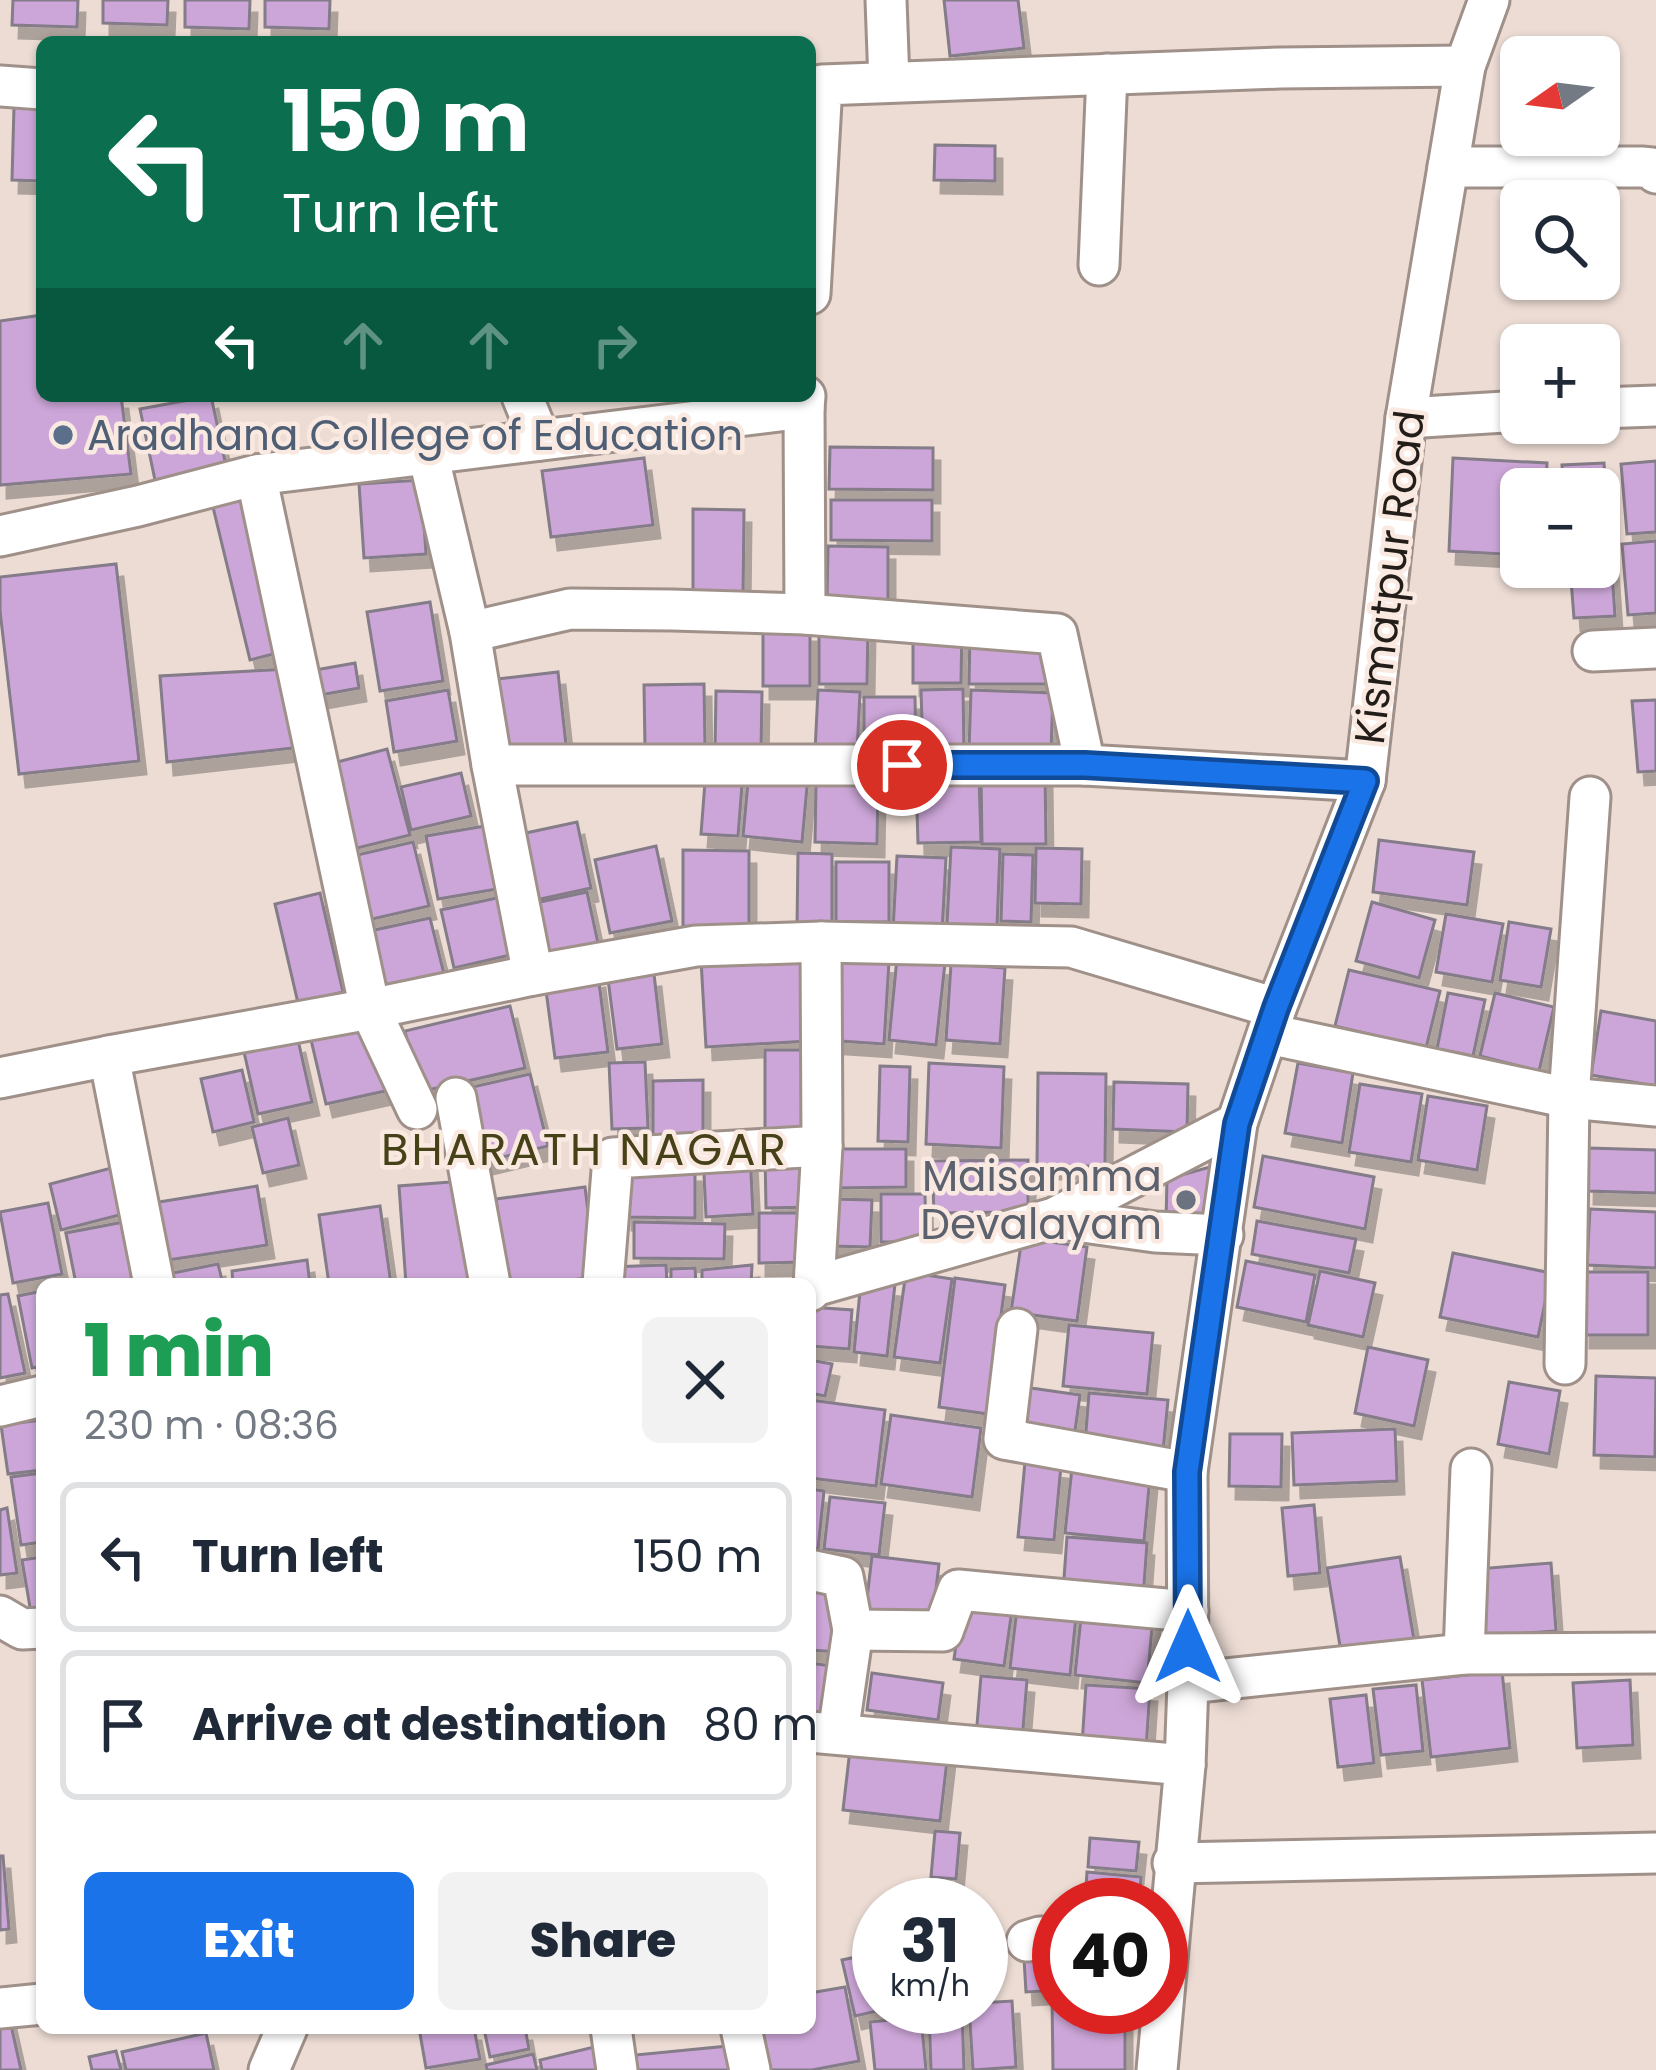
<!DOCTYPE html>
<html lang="en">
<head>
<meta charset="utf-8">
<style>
  body { margin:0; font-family:Poppins,sans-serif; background:#f2f2f3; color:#1f2937; height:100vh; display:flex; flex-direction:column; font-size:45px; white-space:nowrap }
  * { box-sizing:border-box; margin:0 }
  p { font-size:39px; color:#747a83 }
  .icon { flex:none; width:66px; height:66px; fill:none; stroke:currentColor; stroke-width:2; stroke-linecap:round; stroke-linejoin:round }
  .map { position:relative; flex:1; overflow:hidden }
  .panel { position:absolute; left:36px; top:1278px; width:780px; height:756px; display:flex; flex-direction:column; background:#fff; border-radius:18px; box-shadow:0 3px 9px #0004 }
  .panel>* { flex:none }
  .banner { position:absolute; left:36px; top:36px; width:780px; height:366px; border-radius:18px; box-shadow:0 3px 9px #0004; background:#0b6e4f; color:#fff; overflow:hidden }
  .needle { width:78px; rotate:256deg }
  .buttons { position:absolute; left:1500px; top:36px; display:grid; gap:24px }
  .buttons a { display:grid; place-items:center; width:120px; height:120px; border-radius:18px; background:#fff; box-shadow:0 3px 9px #0004; font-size:60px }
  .speed { position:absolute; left:852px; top:1878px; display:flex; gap:24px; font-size:60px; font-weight:700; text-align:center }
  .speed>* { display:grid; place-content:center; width:156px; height:156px; border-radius:50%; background:#fff; box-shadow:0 3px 9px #0004; line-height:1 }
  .speed small { font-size:30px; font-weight:400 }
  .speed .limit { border:18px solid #d22; background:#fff; color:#111 }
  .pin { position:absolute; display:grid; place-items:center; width:102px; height:102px; color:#fff; margin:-51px; border:6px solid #fff; border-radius:50%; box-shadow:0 3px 12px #0007 }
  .me { position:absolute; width:132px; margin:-66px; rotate:0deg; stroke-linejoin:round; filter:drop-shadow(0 0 9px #0008) }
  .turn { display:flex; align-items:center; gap:42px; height:252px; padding:0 48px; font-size:54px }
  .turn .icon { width:156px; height:156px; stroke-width:2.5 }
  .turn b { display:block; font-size:84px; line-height:102px }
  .lanes { display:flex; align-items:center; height:114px; padding:0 48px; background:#0003; justify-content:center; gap:60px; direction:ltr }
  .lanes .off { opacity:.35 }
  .round { display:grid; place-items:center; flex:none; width:126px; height:126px; border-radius:18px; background:#f2f2f3 }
  .head { display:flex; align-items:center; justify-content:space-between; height:204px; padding:0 48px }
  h1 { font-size:72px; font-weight:800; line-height:90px; color:#1e9e55 }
  .button { display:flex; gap:24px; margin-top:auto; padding:24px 48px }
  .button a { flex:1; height:138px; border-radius:18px; background:#1a73e8; color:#fff; font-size:48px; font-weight:800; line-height:138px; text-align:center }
  .button a+a { background:#f2f2f3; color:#1f2937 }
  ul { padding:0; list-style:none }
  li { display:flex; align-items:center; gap:36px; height:150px; margin:0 24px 18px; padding:0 24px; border:6px solid #e0e1e3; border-radius:18px }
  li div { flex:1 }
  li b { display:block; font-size:45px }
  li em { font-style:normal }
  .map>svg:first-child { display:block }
  .building { fill:#cca6d8; stroke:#847b88; stroke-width:3; filter:url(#shadow) }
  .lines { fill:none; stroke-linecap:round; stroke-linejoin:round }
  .minor-casing { stroke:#9f9089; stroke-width:45 }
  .minor { stroke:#fff; stroke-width:39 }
  .route-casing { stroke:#114b97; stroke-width:30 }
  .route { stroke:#1a73e8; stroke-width:21 }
  .service-dot { fill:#5c6f8a; stroke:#f9e9e1; stroke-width:4.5 }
  .worship-dot { fill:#6b7280; stroke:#f9e9e1; stroke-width:4.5 }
  .labels { text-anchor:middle; stroke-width:9; stroke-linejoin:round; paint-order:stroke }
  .service-label { font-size:42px; fill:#4e5e75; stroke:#f9e9e1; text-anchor:start }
  .street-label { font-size:42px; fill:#231d1a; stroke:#f9e9e1 }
  .worship-label { font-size:42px; fill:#5b616d; stroke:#f9e9e1; text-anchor:end }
  .neighbourhood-label { font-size:45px; letter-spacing:3px; fill:#474118; stroke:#f9e9e1 }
</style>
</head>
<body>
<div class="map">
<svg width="1656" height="2070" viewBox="0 0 1656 2070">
  <defs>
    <filter id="shadow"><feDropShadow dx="7" dy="13" stdDeviation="0" flood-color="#0004"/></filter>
  </defs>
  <rect width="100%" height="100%" fill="#ecdcd4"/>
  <g class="building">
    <polygon points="13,0 78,0 77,27 12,25"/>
    <polygon points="103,0 168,0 167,25 103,23"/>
    <polygon points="185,0 250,0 249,29 185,27"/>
    <polygon points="265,0 330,0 329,29 265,27"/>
    <polygon points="944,0 1018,0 1024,48 950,56"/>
    <polygon points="14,106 42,107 42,181 12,180"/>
    <polygon points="935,145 995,146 995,181 934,180"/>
    <polygon points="42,315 42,396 121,396 131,474 0,485 0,321"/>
    <polygon points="211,396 226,466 155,480 140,409"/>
    <polygon points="830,447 933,448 933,490 829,489"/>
    <polygon points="644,458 653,525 551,537 542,471"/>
    <polygon points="1453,458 1547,463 1546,489 1521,489 1521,555 1449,551"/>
    <polygon points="1656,461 1656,532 1627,534 1621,464"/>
    <polygon points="1604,463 1609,534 1599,534 1599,489 1563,489 1562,465"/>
    <polygon points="421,480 426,554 364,558 359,484"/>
    <polygon points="256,495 289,650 250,660 212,503"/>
    <polygon points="831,500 932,500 932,541 831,540"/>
    <polygon points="693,509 744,510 743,598 693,597"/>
    <polygon points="1656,541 1656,613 1628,615 1622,544"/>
    <polygon points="1610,544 1615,616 1574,618 1570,567 1599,567 1599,545"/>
    <polygon points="828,546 888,547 888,601 827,600"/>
    <polygon points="116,564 139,761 19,774 0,611 0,577"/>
    <polygon points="430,602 443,681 380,691 367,612"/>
    <polygon points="819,623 868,623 867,684 819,684"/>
    <polygon points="913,624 962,624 961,683 913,683"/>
    <rect x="763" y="629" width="47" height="57"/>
    <polygon points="970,633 1057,634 1056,684 969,684"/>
    <polygon points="355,663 359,688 309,697 304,672"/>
    <polygon points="290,669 293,748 167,762 160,676"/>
    <polygon points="558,672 566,745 498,753 489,680"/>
    <polygon points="704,684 705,747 645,748 644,685"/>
    <polygon points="963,689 964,754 923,755 921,690"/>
    <polygon points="448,690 457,741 394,752 386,701"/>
    <polygon points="818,690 860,692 857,754 815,752"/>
    <polygon points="971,690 1053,693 1051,752 969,750"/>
    <polygon points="716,691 762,692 761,751 715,750"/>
    <polygon points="864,697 915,697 916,752 864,754"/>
    <polygon points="1656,700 1656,771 1638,772 1632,701"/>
    <polygon points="387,749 410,835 345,851 322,766"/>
    <polygon points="706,769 743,772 738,836 701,834"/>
    <polygon points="749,771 808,776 802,842 743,836"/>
    <polygon points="461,773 471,816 411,830 401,787"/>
    <polygon points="1045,773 1046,844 982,844 981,774"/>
    <polygon points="979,777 981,842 918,843 916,778"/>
    <polygon points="816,784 878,786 877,844 815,842"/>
    <polygon points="577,822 591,888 527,902 512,836"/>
    <polygon points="485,826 497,889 438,899 426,836"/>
    <polygon points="1379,840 1474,852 1467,905 1373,892"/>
    <polygon points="413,842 429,906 355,923 340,859"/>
    <polygon points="656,846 672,921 610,933 595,860"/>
    <polygon points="951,847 1000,849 997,926 947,924"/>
    <polygon points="1036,848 1082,849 1081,904 1035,903"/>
    <polygon points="683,850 749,851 749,927 683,926"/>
    <polygon points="798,853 832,854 832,927 797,927"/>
    <polygon points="1003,854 1033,855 1031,922 1001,921"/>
    <polygon points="897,856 946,858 942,932 893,930"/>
    <rect x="836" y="862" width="53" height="60"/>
    <polygon points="587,892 599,948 539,961 526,905"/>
    <polygon points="320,893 343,992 298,1003 275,904"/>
    <polygon points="506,896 519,953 454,968 441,910"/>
    <polygon points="1372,902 1435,920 1419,978 1356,961"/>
    <polygon points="1446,914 1503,924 1492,982 1436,972"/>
    <polygon points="430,918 445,978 384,992 370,931"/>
    <polygon points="1509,922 1551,929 1541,987 1500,980"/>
    <polygon points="803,955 808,1041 706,1047 701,960"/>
    <polygon points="831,957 889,961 884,1044 826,1040"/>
    <polygon points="897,958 945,963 936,1045 889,1040"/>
    <polygon points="951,964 1005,968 1000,1044 946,1040"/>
    <polygon points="1349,970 1440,991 1426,1048 1335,1026"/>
    <polygon points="654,974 662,1044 617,1049 608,979"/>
    <polygon points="598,975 608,1052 555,1058 545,983"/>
    <polygon points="1448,993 1485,1000 1473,1056 1437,1049"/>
    <polygon points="1495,993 1554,1007 1539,1071 1480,1056"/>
    <polygon points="510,1006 525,1068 419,1092 405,1031"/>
    <polygon points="1601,1011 1656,1021 1656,1086 1591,1075"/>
    <polygon points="368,1017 385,1091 326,1104 309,1031"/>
    <polygon points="298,1040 312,1102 258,1114 244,1052"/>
    <rect x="765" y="1050" width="46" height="87"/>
    <polygon points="645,1062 648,1128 612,1129 609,1063"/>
    <polygon points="929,1063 1004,1067 1001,1148 926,1144"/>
    <polygon points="1298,1063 1353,1073 1342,1143 1285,1133"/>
    <polygon points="880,1066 910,1067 908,1142 878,1141"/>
    <polygon points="242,1070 254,1122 213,1132 201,1079"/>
    <polygon points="1038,1073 1106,1074 1105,1166 1037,1166"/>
    <polygon points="530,1074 548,1146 482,1162 464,1089"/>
    <polygon points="703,1080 703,1137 653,1136 653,1081"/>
    <polygon points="1114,1082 1188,1084 1187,1132 1113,1129"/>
    <polygon points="1360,1084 1422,1094 1411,1162 1349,1152"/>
    <polygon points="1428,1096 1487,1106 1477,1170 1418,1160"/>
    <polygon points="288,1118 299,1165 263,1173 252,1127"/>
    <polygon points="1588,1148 1656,1150 1656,1193 1587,1191"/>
    <polygon points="832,1149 906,1149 906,1187 832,1188"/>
    <polygon points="750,1152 753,1214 706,1217 703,1153"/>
    <polygon points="812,1154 813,1207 766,1208 765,1155"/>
    <polygon points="1263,1156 1374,1177 1365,1229 1254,1207"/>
    <polygon points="1028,1160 1028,1212 934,1213 932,1161"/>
    <polygon points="115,1167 127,1213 61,1230 50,1184"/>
    <polygon points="1210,1167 1203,1222 1166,1221 1167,1179"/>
    <polygon points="625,1168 695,1169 695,1218 625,1217"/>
    <polygon points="463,1181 470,1284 406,1284 399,1186"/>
    <polygon points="257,1186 267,1245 168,1260 159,1202"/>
    <polygon points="585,1187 596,1277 540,1284 507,1284 496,1199"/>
    <polygon points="881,1194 925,1194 926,1242 881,1242"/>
    <polygon points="832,1199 872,1200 870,1247 831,1246"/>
    <polygon points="48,1203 62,1274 13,1283 0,1212"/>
    <polygon points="380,1206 391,1284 329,1284 319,1215"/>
    <polygon points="1590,1209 1656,1212 1656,1268 1587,1265"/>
    <polygon points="759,1213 805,1213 805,1262 759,1263"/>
    <polygon points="134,1220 145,1276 108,1284 76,1284 66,1233"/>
    <polygon points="1257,1221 1356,1239 1349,1273 1252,1254"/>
    <polygon points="634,1222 725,1224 724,1259 634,1258"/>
    <polygon points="1022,1238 1087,1247 1077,1321 1011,1312"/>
    <polygon points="1453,1253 1551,1273 1538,1337 1440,1317"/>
    <polygon points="307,1260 310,1284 233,1284 232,1271"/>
    <polygon points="1246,1261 1315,1275 1306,1322 1237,1307"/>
    <polygon points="218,1264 223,1284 159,1284 158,1276"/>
    <polygon points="666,1265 667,1284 609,1284 608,1267"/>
    <polygon points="752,1265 751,1284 702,1284 702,1270"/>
    <polygon points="695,1268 696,1284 671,1284 671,1269"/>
    <polygon points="1320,1271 1375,1283 1363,1337 1308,1325"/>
    <polygon points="906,1272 952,1279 940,1363 894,1357"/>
    <polygon points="1584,1272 1648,1272 1648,1335 1583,1335"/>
    <polygon points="955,1278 1005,1285 988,1414 939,1407"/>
    <polygon points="861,1281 895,1284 887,1356 854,1352"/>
    <polygon points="42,1291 42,1366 32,1368 18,1296"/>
    <polygon points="8,1294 25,1373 0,1378 0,1295"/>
    <polygon points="810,1307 852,1310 849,1349 810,1346"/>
    <polygon points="1069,1325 1153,1333 1147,1394 1063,1386"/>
    <polygon points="1368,1347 1428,1360 1414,1426 1355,1413"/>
    <polygon points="810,1360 832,1364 825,1396 810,1393"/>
    <polygon points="1596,1376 1656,1378 1655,1457 1594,1455"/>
    <polygon points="1509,1382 1560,1391 1549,1454 1498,1444"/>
    <polygon points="1024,1387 1080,1395 1073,1445 1017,1437"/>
    <polygon points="1089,1393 1168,1400 1163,1451 1085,1444"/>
    <polygon points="810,1400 885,1410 876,1486 810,1478"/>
    <polygon points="891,1415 981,1428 972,1497 881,1484"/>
    <polygon points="42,1420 42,1470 8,1474 1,1425"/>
    <polygon points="1395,1429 1397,1481 1294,1485 1292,1433"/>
    <polygon points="1230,1434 1282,1434 1281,1487 1229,1486"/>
    <polygon points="1025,1462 1061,1466 1054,1540 1018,1537"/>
    <polygon points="1072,1468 1150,1476 1144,1541 1065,1533"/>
    <polygon points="42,1473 42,1542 21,1545 11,1477"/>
    <polygon points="810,1489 824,1491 818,1549 810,1548"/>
    <polygon points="830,1497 885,1503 879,1555 824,1549"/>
    <polygon points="1314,1505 1320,1573 1288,1576 1282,1508"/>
    <polygon points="7,1508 17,1573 0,1575 0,1510"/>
    <polygon points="1067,1537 1147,1543 1143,1598 1063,1592"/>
    <polygon points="872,1556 939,1564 932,1623 865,1615"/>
    <polygon points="42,1557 42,1623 33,1625 22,1560"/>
    <polygon points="1400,1557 1414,1640 1341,1652 1327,1568"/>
    <polygon points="1551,1563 1556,1631 1482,1636 1477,1569"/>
    <polygon points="810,1574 843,1577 839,1652 810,1650"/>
    <polygon points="963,1596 1013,1603 1004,1666 954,1659"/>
    <polygon points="1018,1600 1077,1607 1070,1675 1010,1668"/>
    <polygon points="1082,1608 1153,1616 1147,1683 1075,1675"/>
    <polygon points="810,1663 831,1666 824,1725 810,1724"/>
    <polygon points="1502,1671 1510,1748 1431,1757 1422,1680"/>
    <polygon points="872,1673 943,1683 938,1720 867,1710"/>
    <polygon points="981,1676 1027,1680 1022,1741 976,1737"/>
    <polygon points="1630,1680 1633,1745 1577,1748 1573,1683"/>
    <polygon points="1086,1685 1150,1689 1146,1749 1082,1744"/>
    <polygon points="1416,1685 1423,1751 1381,1755 1373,1689"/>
    <polygon points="1366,1695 1374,1763 1338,1767 1330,1699"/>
    <polygon points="851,1741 948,1752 940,1821 843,1810"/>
    <polygon points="935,1831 960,1833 956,1879 931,1877"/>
    <polygon points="1090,1838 1139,1842 1136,1871 1088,1867"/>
    <polygon points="0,1856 3,1856 9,1929 0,1930"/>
    <polygon points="1087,1872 1141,1877 1139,1905 1085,1902"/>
    <polygon points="1059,1940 1059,1990 1026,1992 1023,1942"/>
    <polygon points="879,1952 879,2007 895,2007 855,2016 842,1960"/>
    <polygon points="845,1987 859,2061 812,2070 765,2070 757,2028 810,2028 810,1993"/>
    <polygon points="1052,1998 1059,1998 1059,2007 1125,2007 1125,2070 1053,2070"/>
    <polygon points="1012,2001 1016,2067 973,2070 969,2007 981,2007 981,2003"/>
    <polygon points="7,2007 21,2070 0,2070 0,2009"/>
    <polygon points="962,2011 964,2070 931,2070 929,2012"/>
    <polygon points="921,2017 926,2070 875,2070 870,2022"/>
    <polygon points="419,2028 474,2028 480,2059 426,2068"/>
    <polygon points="525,2028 529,2049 490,2057 484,2029"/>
    <polygon points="206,2033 214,2070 126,2070 122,2052"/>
    <polygon points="739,2045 741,2070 626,2070 625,2056"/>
    <polygon points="594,2047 600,2070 542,2070 540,2060"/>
    <polygon points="116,2051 121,2070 92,2070 89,2057"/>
    <polygon points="533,2054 537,2070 487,2070 486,2065"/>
  </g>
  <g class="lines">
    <defs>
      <g id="minor">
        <polyline points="886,0 889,82"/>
        <polyline points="0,86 42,89"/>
        <polyline points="1448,167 1641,167 1652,168 1656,173"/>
        <polyline points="1099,265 1107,74"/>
        <polyline points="810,294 822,85 1280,68 1465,66"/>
        <polyline points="522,396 540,440"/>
        <polyline points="804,408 805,614"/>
        <polyline points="1599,408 1656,406"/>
        <polyline points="1406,418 1521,411"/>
        <polyline points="428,454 470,632 492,765 533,975"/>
        <polyline points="256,475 370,1009 417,1109"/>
        <polyline points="0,536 138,506 256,475 804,408 805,396"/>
        <polyline points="470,632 570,609 672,610 805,614 1057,634 1085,765"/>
        <polyline points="1593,651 1656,648"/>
        <polyline points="492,765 1085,765 1365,781"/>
        <polyline points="1269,1034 1569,1098 1656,1106"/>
        <polyline points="0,1078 109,1056"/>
        <polyline points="456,1098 490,1284"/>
        <polyline points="1054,1218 1155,1232 1223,1235"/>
        <polyline points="154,1284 109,1056 370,1009 533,975 696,946 821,942 1071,947 1276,1008"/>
        <polyline points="603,1284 613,1158 822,1146"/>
        <polyline points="814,1286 1054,1218 1237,1123"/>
        <polyline points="810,1291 814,1286 822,1146 821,942"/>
        <polyline points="1017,1329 1004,1439 1187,1472"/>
        <polyline points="1565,1364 1569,1098 1590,797"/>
        <polyline points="0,1406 42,1396"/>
        <polyline points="810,1570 843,1577 853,1630 838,1734"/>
        <polyline points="0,1616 22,1629 42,1628"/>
        <polyline points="853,1630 943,1631 958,1590 1188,1611"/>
        <polyline points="1464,1654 1471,1469"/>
        <polyline points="1188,1683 1464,1654 1656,1653"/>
        <polyline points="810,1732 1185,1765"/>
        <polyline points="1173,1863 1656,1853"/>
        <polyline points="1027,1941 1040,1937 1059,1939"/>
        <polyline points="0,2008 42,2004"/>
        <polyline points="611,2028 617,2070"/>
        <polyline points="741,2028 750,2070"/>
        <polyline points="269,2070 287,2028"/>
        <polyline points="1157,2070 1185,1765 1188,1683 1187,1472 1237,1123 1276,1008 1365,781 1406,418 1465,66 1489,0"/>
      </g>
    </defs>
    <use href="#minor" class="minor-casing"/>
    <use href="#minor" class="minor"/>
  </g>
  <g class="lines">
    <defs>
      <polyline id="route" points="902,765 1085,765 1365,781 1276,1008 1237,1124 1187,1472 1188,1647"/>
    </defs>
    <use href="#route" class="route-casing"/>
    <use href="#route" class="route"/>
  </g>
  <circle class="service-dot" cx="63" cy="435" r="12"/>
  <circle class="worship-dot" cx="1186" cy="1200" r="12"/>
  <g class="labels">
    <g class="service-label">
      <text x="87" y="450">Aradhana College of Education</text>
    </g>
    <g class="street-label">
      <text transform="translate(1389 577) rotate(-83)" y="15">Kismatpur Road</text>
    </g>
    <g class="worship-label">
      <text x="1162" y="1191">Maisamma<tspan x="1162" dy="48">Devalayam</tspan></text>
    </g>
    <g class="neighbourhood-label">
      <text x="585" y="1165">BHARATH NAGAR</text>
    </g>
  </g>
</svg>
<div class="buttons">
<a><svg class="needle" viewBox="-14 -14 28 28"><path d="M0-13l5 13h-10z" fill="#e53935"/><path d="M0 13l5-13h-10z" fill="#747a83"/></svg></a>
<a><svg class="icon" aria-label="search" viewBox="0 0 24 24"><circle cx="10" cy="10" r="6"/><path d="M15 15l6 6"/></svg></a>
<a>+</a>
<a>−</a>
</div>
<div class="speed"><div>31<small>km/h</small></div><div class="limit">40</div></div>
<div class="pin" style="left:902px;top:765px;background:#d93025"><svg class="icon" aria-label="arrive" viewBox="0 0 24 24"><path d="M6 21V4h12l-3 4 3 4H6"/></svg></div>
<svg class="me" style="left:1188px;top:1647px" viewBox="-20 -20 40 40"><path d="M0-17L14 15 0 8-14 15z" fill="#1a73e8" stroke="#fff" stroke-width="4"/></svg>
<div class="banner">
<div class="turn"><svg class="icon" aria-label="left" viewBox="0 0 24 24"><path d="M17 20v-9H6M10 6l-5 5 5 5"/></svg><div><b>150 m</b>Turn left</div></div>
<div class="lanes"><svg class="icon" aria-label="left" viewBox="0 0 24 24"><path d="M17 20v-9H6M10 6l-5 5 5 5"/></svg><svg class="icon off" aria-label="ahead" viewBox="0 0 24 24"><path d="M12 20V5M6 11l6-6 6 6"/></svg><svg class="icon off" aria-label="ahead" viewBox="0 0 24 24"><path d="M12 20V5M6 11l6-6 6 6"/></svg><svg class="icon off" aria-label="right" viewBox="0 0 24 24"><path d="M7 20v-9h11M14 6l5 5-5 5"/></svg></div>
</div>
<section class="panel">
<div class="head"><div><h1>1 min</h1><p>230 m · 08:36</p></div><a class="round"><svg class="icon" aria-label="close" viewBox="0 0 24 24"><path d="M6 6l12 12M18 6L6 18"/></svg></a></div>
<ul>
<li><svg class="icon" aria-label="left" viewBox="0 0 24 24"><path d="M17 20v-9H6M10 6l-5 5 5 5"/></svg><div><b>Turn left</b></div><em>150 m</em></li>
<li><svg class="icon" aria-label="arrive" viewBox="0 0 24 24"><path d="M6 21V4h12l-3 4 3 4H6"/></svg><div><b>Arrive at destination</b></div><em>80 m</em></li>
</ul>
<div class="button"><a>Exit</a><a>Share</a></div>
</section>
</div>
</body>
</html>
